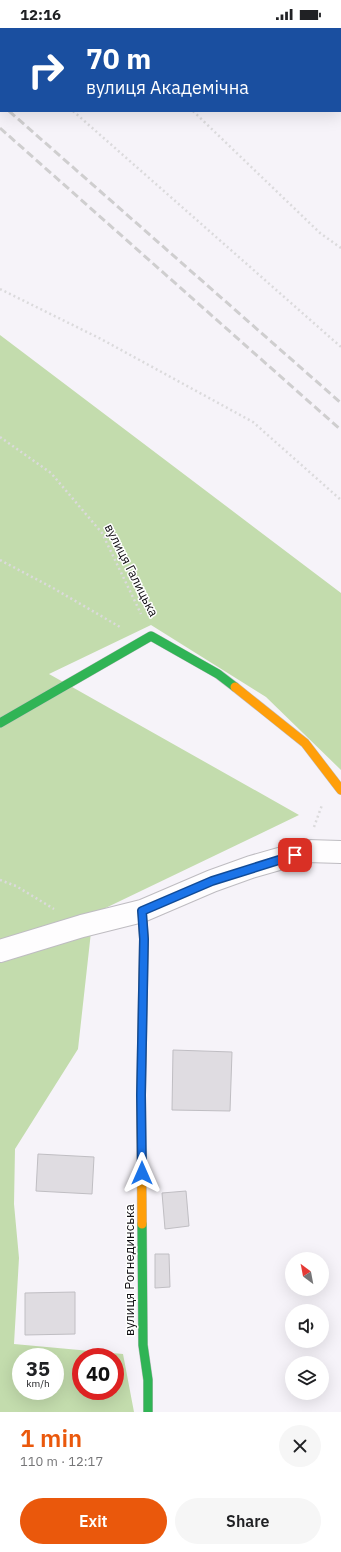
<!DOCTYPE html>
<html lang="en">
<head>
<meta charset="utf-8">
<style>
  body { margin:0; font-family:"IBM Plex Sans",sans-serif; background:#f6f6f6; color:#202124; height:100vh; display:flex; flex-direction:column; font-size:15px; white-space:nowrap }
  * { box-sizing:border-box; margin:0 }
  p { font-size:13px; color:#757577 }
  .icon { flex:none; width:22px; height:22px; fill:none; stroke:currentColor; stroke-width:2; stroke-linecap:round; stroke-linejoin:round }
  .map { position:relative; height:1384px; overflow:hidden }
  .drawer { display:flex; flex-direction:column; background:#fff; flex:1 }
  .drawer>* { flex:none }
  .hud { position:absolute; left:0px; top:0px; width:341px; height:84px; box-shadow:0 4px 16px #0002; background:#1a4fa0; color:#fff; overflow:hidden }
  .needle { width:26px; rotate:328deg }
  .fabs { position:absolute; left:285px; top:1224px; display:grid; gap:8px }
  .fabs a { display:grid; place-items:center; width:44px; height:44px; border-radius:50%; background:#fff; box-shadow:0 4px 16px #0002; font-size:20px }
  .speed { position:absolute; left:12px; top:1320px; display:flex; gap:8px; font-size:20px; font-weight:700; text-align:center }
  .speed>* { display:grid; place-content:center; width:52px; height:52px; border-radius:50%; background:#fff; box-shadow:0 4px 16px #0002; line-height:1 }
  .speed small { font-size:10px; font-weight:400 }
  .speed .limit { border:6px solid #d22; background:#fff; color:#111 }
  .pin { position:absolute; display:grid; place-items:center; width:34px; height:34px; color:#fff; margin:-17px; border-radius:8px; box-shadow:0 2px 6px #0006 }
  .me { position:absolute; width:44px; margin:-22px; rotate:0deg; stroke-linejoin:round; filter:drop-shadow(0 0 3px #0008) }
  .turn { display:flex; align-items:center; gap:14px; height:84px; padding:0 20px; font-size:18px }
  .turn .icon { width:52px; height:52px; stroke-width:2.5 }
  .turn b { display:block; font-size:28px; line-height:34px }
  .round { display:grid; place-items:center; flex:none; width:42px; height:42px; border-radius:21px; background:#f6f6f6 }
  .headline { display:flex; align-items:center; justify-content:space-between; height:68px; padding:0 20px }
  h1 { font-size:24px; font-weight:600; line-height:30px; color:#ea580c }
  .cta { display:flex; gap:8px; margin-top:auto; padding:8px 20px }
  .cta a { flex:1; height:46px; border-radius:24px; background:#ea580c; color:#fff; font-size:16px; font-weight:600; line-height:46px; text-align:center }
  .cta a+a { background:#f6f6f6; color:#202124 }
  .status { display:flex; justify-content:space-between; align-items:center; height:28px; padding:0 20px; background:#fff; direction:ltr }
  .status svg { height:11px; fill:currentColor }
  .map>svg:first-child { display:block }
  .forest { fill:#c3dcad; fill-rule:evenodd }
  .building { fill:#dfdce1; stroke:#c0bec3 }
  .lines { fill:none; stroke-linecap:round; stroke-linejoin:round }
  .street-casing { stroke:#bebcc1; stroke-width:24 }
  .fast-casing { stroke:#bebcc1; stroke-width:10 }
  .slow-casing { stroke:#bebcc1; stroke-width:10 }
  .path { stroke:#dbdadc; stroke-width:2.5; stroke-dasharray:2 3; stroke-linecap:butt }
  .street { stroke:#fefdfe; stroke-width:22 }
  .fast { stroke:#30b455; stroke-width:9 }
  .slow { stroke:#ff9f0a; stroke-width:9 }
  .rail { stroke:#cfcecf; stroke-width:3; stroke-dasharray:8 4; stroke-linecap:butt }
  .route-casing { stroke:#114b97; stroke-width:10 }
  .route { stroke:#1a73e8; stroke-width:7 }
  .labels { text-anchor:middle; stroke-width:3; stroke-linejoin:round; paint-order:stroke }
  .street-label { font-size:13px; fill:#0f0d11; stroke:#fff }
</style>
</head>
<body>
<div class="status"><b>12:16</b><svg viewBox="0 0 49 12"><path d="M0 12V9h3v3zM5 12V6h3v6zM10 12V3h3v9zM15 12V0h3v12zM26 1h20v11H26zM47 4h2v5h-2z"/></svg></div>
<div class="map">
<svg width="341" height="1384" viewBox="0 0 341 1384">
  <rect width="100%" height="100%" fill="#f6f3f9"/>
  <g class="forest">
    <polygon points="220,0 341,0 341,48 340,48 340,1"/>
    <path d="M0 307 341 565V742L266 669 151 597 49 646 299 787 93 886 78 1021 15 1121 14 1176 19 1230 14 1316 123 1326 134 1384H0ZM21 1329H55V1363H21ZM81 1329H115V1363H81Z"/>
  </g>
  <g class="building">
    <polygon points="173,1022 232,1024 230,1083 172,1082"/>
    <polygon points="38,1126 94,1129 92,1166 36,1163"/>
    <polygon points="186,1163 189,1198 165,1201 162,1165"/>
    <polygon points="155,1226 169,1226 170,1259 155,1260"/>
    <polygon points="75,1264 75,1306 25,1307 25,1265"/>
  </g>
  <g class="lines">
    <defs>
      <polyline id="street" points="0,923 82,898 142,883 212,853 251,839 307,823 341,824"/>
      <g id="fast">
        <polyline points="0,695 151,608 218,646 235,659"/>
        <polyline points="142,1196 143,1317 148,1352 148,1384"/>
      </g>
      <g id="slow">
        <polyline points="235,659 305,715 341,762"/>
        <polyline points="142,883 144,911 141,1067 142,1196"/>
      </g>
    </defs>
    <use href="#street" class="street-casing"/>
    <use href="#fast" class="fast-casing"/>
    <use href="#slow" class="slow-casing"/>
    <g class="path">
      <polyline points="49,0 50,1"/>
      <polyline points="126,0 127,1"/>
      <polyline points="0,18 1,19"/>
      <polyline points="73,83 341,319"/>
      <polyline points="193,83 320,205 341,220"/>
      <polyline points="0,261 101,311 253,394 341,472"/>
      <polyline points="0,409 51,445 102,505 141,586"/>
      <polyline points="0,532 53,560 120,599"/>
      <polyline points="314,799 322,777"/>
      <polyline points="0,852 16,858 54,881"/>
    </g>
    <use href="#street" class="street"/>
    <use href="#fast" class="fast"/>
    <use href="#slow" class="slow"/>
    <g class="rail">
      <polyline points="0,75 1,76"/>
      <polyline points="9,83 341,375"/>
      <polyline points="0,100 341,402"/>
    </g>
  </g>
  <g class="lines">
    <defs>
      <polyline id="route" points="142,1145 141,1067 144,911 142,883 212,853 295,827"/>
    </defs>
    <use href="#route" class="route-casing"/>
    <use href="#route" class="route"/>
  </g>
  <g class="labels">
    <g class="street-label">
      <text transform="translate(132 542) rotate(63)" y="5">вулиця Галицька</text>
      <text transform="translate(129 1242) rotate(-90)" y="5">вулиця Рогнединська</text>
    </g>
  </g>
</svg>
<div class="fabs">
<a><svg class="needle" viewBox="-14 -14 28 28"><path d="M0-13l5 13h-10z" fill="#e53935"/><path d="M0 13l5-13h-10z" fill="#757577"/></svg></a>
<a><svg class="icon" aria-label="sound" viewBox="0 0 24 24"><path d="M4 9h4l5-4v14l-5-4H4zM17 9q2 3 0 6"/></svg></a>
<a><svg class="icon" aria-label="layers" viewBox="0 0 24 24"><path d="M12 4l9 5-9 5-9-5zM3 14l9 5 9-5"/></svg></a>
</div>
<div class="speed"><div>35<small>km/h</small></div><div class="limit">40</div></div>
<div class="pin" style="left:295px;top:827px;background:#d93025"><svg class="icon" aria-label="arrive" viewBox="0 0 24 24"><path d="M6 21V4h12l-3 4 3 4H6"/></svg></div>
<svg class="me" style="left:142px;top:1145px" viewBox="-20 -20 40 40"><path d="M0-17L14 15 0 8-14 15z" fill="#1a73e8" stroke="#fff" stroke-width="4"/></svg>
<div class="hud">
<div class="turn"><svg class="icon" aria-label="right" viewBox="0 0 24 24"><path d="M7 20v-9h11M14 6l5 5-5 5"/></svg><div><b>70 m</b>вулиця Академічна</div></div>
</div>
</div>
<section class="drawer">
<div class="headline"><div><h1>1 min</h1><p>110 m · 12:17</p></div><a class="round"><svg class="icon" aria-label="close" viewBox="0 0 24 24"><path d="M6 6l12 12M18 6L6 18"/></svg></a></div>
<div class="cta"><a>Exit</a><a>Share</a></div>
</section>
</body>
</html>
